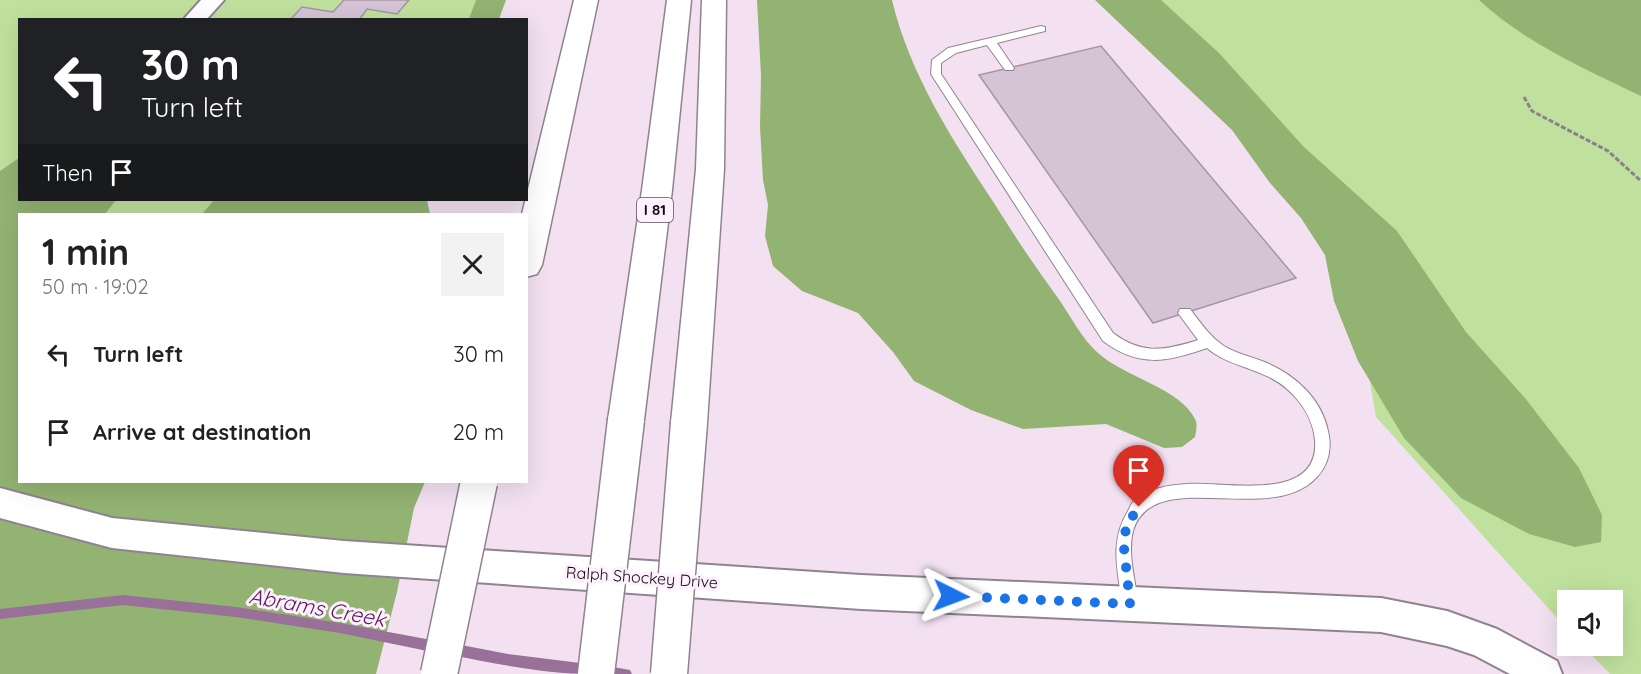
<!DOCTYPE html>
<html lang="en">
<head>
<meta charset="utf-8">
<style>
  body { margin:0; font-family:Quicksand,sans-serif; background:#f2f2f2; color:#202124; height:100vh; display:flex; flex-direction:column; font-size:22px; white-space:nowrap }
  * { box-sizing:border-box; margin:0 }
  p { font-size:20px; color:#757577 }
  .icon { flex:none; width:33px; height:33px; fill:none; stroke:currentColor; stroke-width:2; stroke-linecap:round; stroke-linejoin:round }
  .map { position:relative; flex:1; overflow:hidden }
  .drawer { position:absolute; left:18px; top:213px; width:510px; height:270px; display:flex; flex-direction:column; background:#fff; border-radius:0px; box-shadow:0 6px 24px #0002 }
  .drawer>* { flex:none }
  .top-card { position:absolute; left:18px; top:18px; width:510px; height:183px; border-radius:0px; box-shadow:0 6px 24px #0002; background:#202124; color:#fff; overflow:hidden }
  .controls { position:absolute; left:1557px; top:590px; display:grid; gap:12px }
  .controls a { display:grid; place-items:center; width:66px; height:66px; border-radius:0px; background:#fff; box-shadow:0 6px 24px #0002; font-size:30px }
  .pin { position:absolute; display:grid; place-items:center; width:51px; height:51px; color:#fff; margin:-62px -26px; border-radius:50% 50% 50% 0; rotate:-45deg; box-shadow:0 0 6px #0007 }
  .pin .icon { rotate:45deg }
  .me { position:absolute; width:66px; margin:-33px; rotate:93deg; stroke-linejoin:round; filter:drop-shadow(0 0 4px #0008) }
  .turn { display:flex; align-items:center; gap:21px; height:126px; padding:0 24px; font-size:27px }
  .turn .icon { width:78px; height:78px; stroke-width:2.5 }
  .turn b { display:block; font-size:42px; line-height:51px }
  .then { display:flex; align-items:center; height:57px; padding:0 24px; background:#0003; gap:12px; font-size:22px }
  .round { display:grid; place-items:center; flex:none; width:63px; height:63px; border-radius:0px; background:#f2f2f2 }
  .headline { display:flex; align-items:center; justify-content:space-between; height:102px; padding:0 24px }
  h1 { font-size:36px; font-weight:700; line-height:45px }
  ul { padding:0; list-style:none }
  li { display:flex; align-items:center; gap:18px; height:78px; padding:0 24px }
  li div { flex:1 }
  li b { display:block; font-size:22px }
  li em { font-style:normal }
  .map>svg:first-child { display:block }
  .green { fill:#c0e19e }
  .forest { fill:#93b372 }
  .lines { fill:none; stroke-linecap:round; stroke-linejoin:round }
  .stream { fill:#987098; fill-rule:evenodd }
  .building { fill:#d5c4d5; stroke:#a595a5; stroke-width:1.5 }
  .service-casing { stroke:#918291; stroke-width:2 }
  .minor-casing { stroke:#918291; stroke-width:4 }
  .motorway-casing { stroke:#918291; stroke-width:3 }
  .path { stroke:#8c808b; stroke-width:3; stroke-dasharray:5 2; stroke-linecap:butt }
  .service { fill:#fff; fill-rule:evenodd }
  .minor { fill:#fff; fill-rule:evenodd }
  .motorway { fill:#fff; fill-rule:evenodd }
  .motorway-bridge-casing { stroke:#918291; stroke-width:39; stroke-linecap:butt }
  .motorway-bridge { stroke:#fff; stroke-width:36 }
  .route { stroke:#1a73e8; stroke-width:10; stroke-dasharray:0 18 }
  .labels { text-anchor:middle; stroke-width:6; stroke-linejoin:round; paint-order:stroke }
  .shield { fill:#fef0fd; stroke:#5a5159; stroke-width:1.5 }
  .shield-label { font-size:15px; font-weight:bold; fill:#130d13 }
  .street-label { font-size:16px; fill:#130d13; stroke:#fef0fd }
  .near-water-label { font-size:21px; font-style:italic; fill:#59195b; stroke:#fef0fd }
</style>
</head>
<body>
<div class="map">
<svg width="1641" height="674" viewBox="0 0 1641 674">
  <rect width="100%" height="100%" fill="#f3e1f2"/>
  <g class="green">
    <polygon points="0,0 476,0 470,20 20,20 20,200 406,200 400,214 20,214 0,350"/>
    <polygon points="1111,0 1641,0 1641,674 1610,674 1582,645 1612,645 1612,600 1568,600 1567,629 1376,417 1345,238"/>
  </g>
  <g class="forest">
    <polygon points="476,0 506,0 499,19 469,19"/>
    <path d="M757 0H892C910 75 952 139 994 203 1014 235 1035 267 1058 298 1070 315 1082 339 1098 353 1124 377 1180 388 1195 419 1198 424 1196 431 1195 437L1182 447 1164 448 1106 424 1023 429 971 410 914 381 893 352 858 313 802 291 773 266 765 236 768 205 763 180 760 127 761 76Z"/>
    <polygon points="1095,0 1161,0 1219,53 1304,147 1397,231 1466,332 1525,398 1579,468 1602,515 1601,542 1575,547 1529,534 1461,498 1404,438 1358,361 1334,301 1325,255 1301,218 1270,183 1232,130"/>
    <path d="M1479 0H1641V96C1585 69 1525 43 1479 0Z"/>
    <polygon points="19,158 20,200 116,200 105,214 20,214 20,482 425,482 414,508 397,592 376,674 0,674 0,171"/>
    <polygon points="214,200 427,200 430,214 202,214"/>
  </g>
  <g class="lines">
    <g class="stream">
      <polygon points="123,595 236,607 340,623 437,641 441,643 443,647 441,651 437,653 340,633 236,617 123,605 0,619 0,609"/>
      <path d="M451 643 508 654 588 664 592 666 594 670 592 674C545 674 497 664 451 655L447 653 445 649 447 645Z"/>
      <polygon points="602,665 630,670 632,674 598,674 596,671 598,667"/>
    </g>
  </g>
  <g class="building">
    <polygon points="344,0 409,0 397,14 367,9 359,20 290,20 302,7 333,12"/>
    <polygon points="1101,46 1296,278 1153,323 979,75"/>
  </g>
  <g class="lines">
    <defs>
      <path id="service" d="M1041 26 1045 27V31L997 43 1014 68 1013 70H1005L987 45 956 53 941 63V74L1113 333C1141 354 1162 351 1195 341L1198 340 1178 313 1180 309H1190C1200 322 1210 337 1224 346 1235 353 1249 356 1262 361 1293 373 1321 397 1328 431 1332 448 1329 464 1317 477 1270 528 1153 464 1133 531 1127 554 1136 582 1138 604L1136 610 1130 612 1124 610 1122 604C1118 570 1109 542 1128 511 1130 507 1132 502 1135 500 1149 488 1169 485 1187 484 1224 481 1320 504 1315 440 1313 420 1302 402 1287 389 1264 368 1230 368 1207 348 1167 362 1139 368 1103 341L931 74 932 60 948 48Z"/>
      <g id="minor">
        <polygon points="201,0 224,0 206,20 183,20"/>
        <polygon points="0,488 112,518 344,541 861,575 1381,598 1447,611 1497,629 1557,661 1562,674 1510,674 1474,655 1447,646 1381,632 861,609 344,573 112,548 0,518"/>
      </g>
      <g id="motorway">
        <polygon points="574,0 598,0 542,265 537,274 526,277 526,214 522,214"/>
        <polygon points="667,0 691,0 672,190 644,420 638,431 626,435 614,431 608,420 642,190"/>
        <polygon points="702,0 726,0 724,169 707,423 701,434 689,438 677,434 671,423 696,169"/>
      </g>
    </defs>
    <use href="#service" class="service-casing"/>
    <use href="#minor" class="minor-casing"/>
    <use href="#motorway" class="motorway-casing"/>
    <polyline class="path" points="1524,97 1532,111 1608,151 1641,181"/>
    <use href="#service" class="service"/>
    <use href="#minor" class="minor"/>
    <use href="#motorway" class="motorway"/>
    <defs>
      <g id="motorway-bridge">
        <polyline points="439,674 479,482"/>
        <polyline points="596,674 626,420"/>
        <polyline points="669,674 689,423"/>
      </g>
    </defs>
    <use href="#motorway-bridge" class="motorway-bridge-casing"/>
    <use href="#motorway-bridge" class="motorway-bridge"/>
  </g>
  <g class="lines">
    <polyline class="route" points="951,596 1130,604 1124,548 1126,526 1139,507"/>
  </g>
  <g class="labels">
    <rect class="shield" x="637" y="198" width="36" height="24" rx="4.5"/>
    <g class="shield-label">
      <text x="655" y="215">I 81</text>
    </g>
    <g class="street-label">
      <text transform="translate(642 577) rotate(4)" y="6">Ralph Shockey Drive</text>
    </g>
    <g class="near-water-label">
      <text transform="translate(317 608) rotate(10)" y="7">Abrams Creek</text>
    </g>
  </g>
</svg>
<div class="controls">
<a><svg class="icon" aria-label="sound" viewBox="0 0 24 24"><path d="M4 9h4l5-4v14l-5-4H4zM17 9q2 3 0 6"/></svg></a>
</div>
<div class="pin" style="left:1139px;top:507px;background:#d93025"><svg class="icon" aria-label="arrive" viewBox="0 0 24 24"><path d="M6 21V4h12l-3 4 3 4H6"/></svg></div>
<svg class="me" style="left:951px;top:596px" viewBox="-20 -20 40 40"><path d="M0-17L14 15 0 8-14 15z" fill="#1a73e8" stroke="#fff" stroke-width="4"/></svg>
<div class="top-card">
<div class="turn"><svg class="icon" aria-label="left" viewBox="0 0 24 24"><path d="M17 20v-9H6M10 6l-5 5 5 5"/></svg><div><b>30 m</b>Turn left</div></div>
<div class="then">Then<svg class="icon" aria-label="arrive" viewBox="0 0 24 24"><path d="M6 21V4h12l-3 4 3 4H6"/></svg></div>
</div>
<section class="drawer">
<div class="headline"><div><h1>1 min</h1><p>50 m · 19:02</p></div><a class="round"><svg class="icon" aria-label="close" viewBox="0 0 24 24"><path d="M6 6l12 12M18 6L6 18"/></svg></a></div>
<ul>
<li><svg class="icon" aria-label="left" viewBox="0 0 24 24"><path d="M17 20v-9H6M10 6l-5 5 5 5"/></svg><div><b>Turn left</b></div><em>30 m</em></li>
<li><svg class="icon" aria-label="arrive" viewBox="0 0 24 24"><path d="M6 21V4h12l-3 4 3 4H6"/></svg><div><b>Arrive at destination</b></div><em>20 m</em></li>
</ul>
</section>
</div>
</body>
</html>
